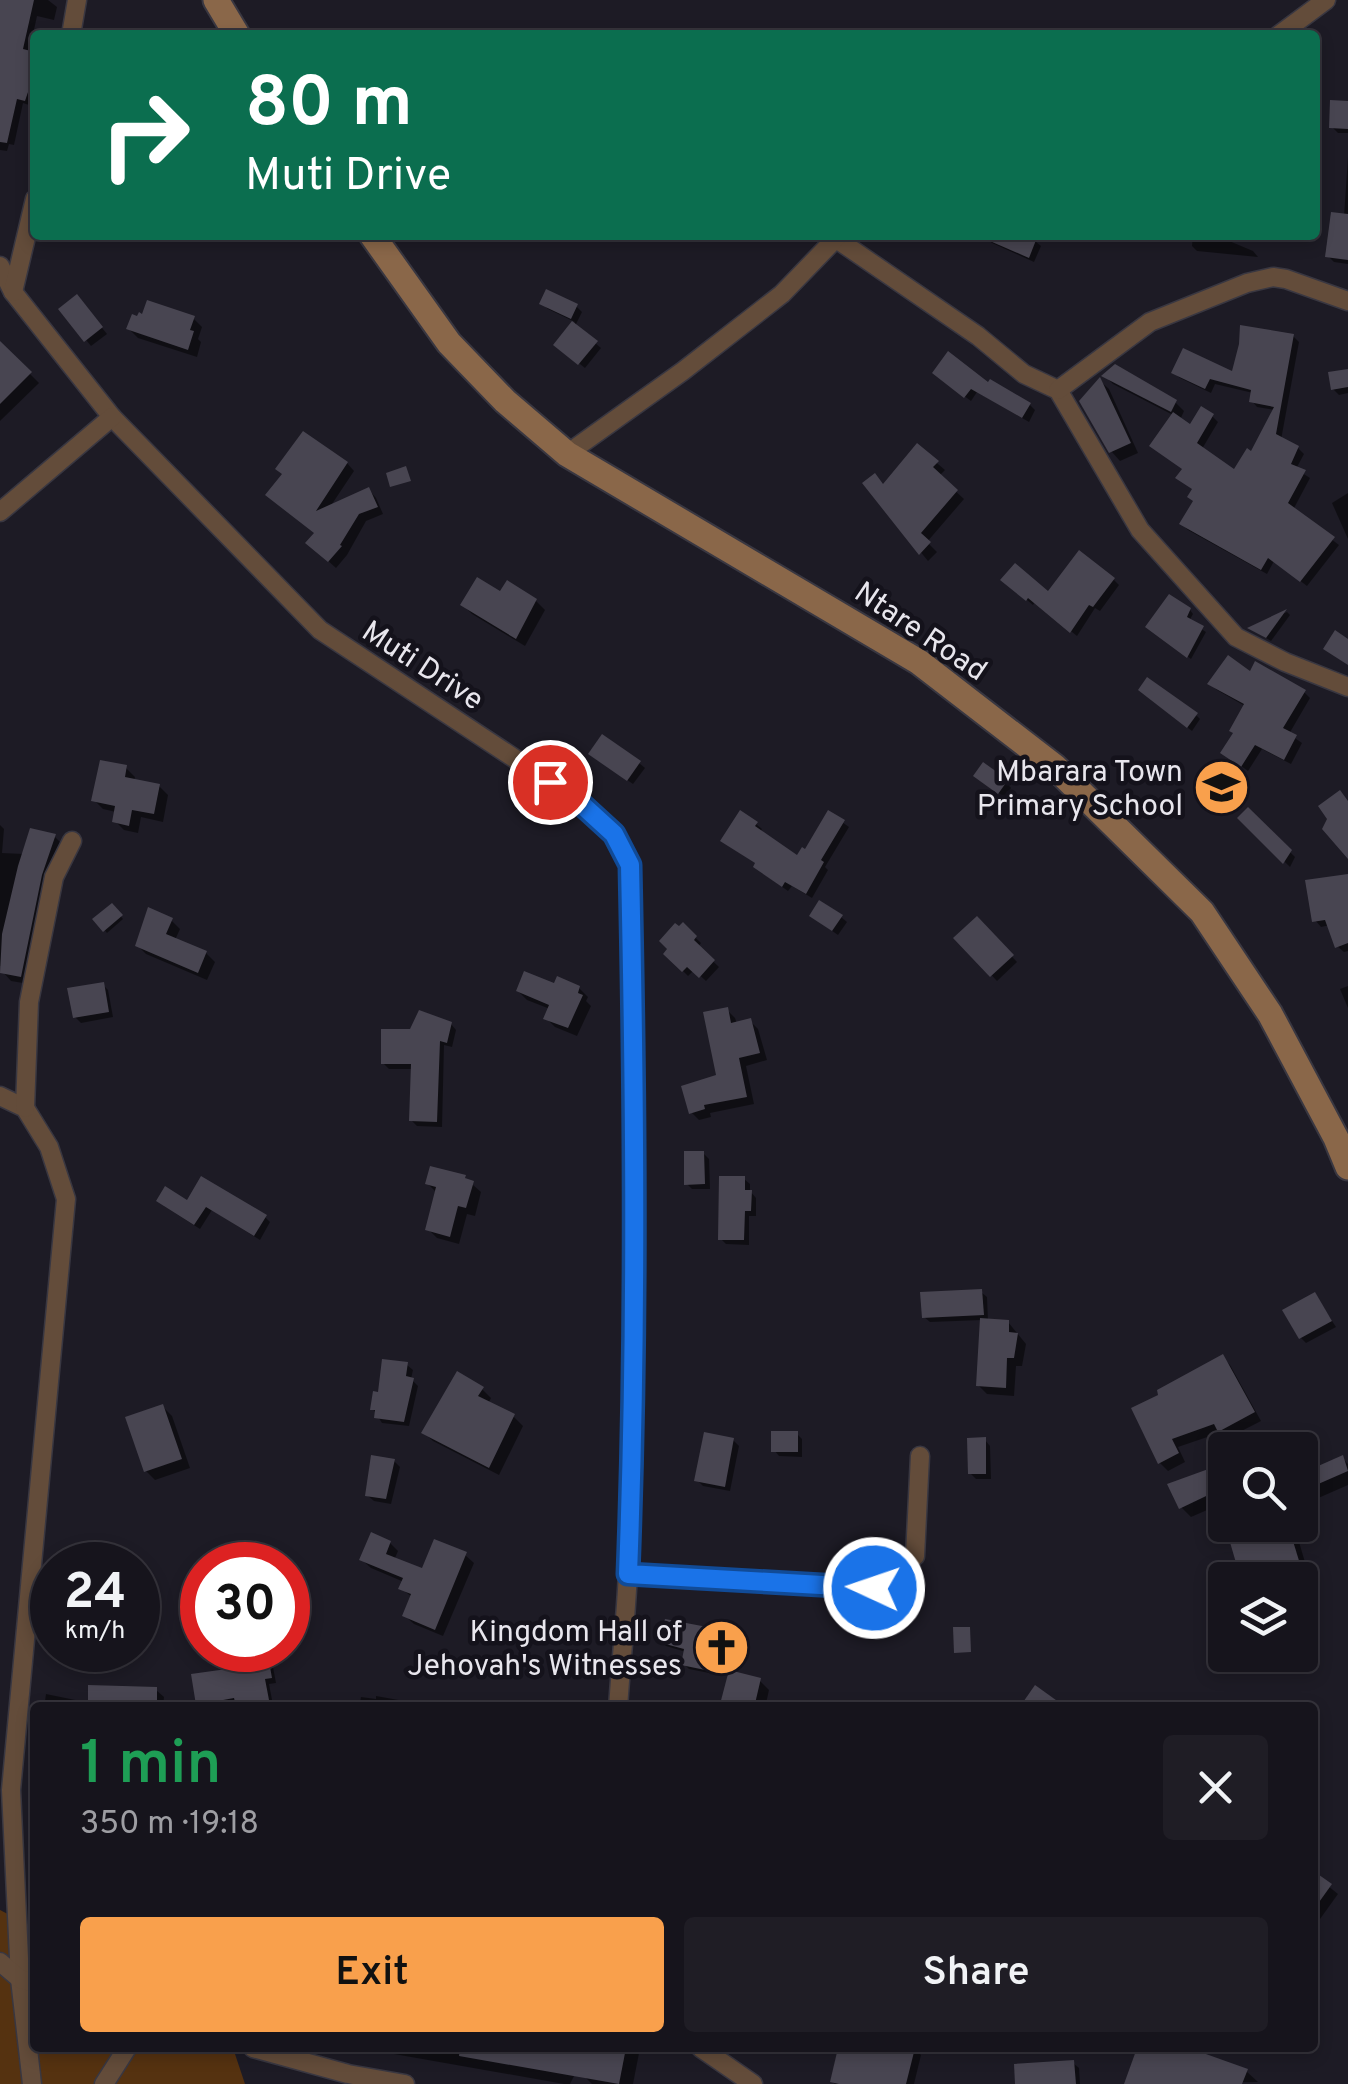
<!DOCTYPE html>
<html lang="en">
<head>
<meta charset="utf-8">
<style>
  body { margin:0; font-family:Overpass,sans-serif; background:#1f1d25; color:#f1f3f6; height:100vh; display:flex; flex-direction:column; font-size:38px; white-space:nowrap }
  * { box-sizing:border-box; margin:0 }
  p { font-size:32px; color:#9e9ea3 }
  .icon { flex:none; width:55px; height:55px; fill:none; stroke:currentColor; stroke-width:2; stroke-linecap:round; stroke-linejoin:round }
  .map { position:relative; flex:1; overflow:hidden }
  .side { position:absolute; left:30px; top:1702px; width:1288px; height:350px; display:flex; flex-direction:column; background:#16141c; border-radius:10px; box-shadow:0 5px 15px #0003,0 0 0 2px #35333b }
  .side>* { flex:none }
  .banner { position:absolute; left:30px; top:30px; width:1290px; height:210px; border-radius:10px; box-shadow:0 5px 15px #0003,0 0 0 2px #35333b; background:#0b6e4f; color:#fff; overflow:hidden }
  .controls { position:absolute; left:1208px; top:1432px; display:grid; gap:20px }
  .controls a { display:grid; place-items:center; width:110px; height:110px; border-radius:10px; background:#16141c; box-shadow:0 5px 15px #0003,0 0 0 2px #35333b; font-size:50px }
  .speed { position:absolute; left:30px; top:1542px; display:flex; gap:20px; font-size:50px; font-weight:700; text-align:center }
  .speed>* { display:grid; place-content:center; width:130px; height:130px; border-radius:50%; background:#16141c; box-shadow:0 5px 15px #0003,0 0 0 2px #35333b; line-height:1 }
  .speed small { font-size:25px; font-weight:400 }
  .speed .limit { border:15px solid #d22; background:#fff; color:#111 }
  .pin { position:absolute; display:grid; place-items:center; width:85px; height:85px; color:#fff; margin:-42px; border:5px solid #fff; border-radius:50%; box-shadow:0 2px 10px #0007 }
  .me { position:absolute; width:110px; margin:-55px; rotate:273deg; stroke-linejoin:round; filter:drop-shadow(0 0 8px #0008) }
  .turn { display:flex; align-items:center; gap:35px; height:210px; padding:0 50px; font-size:45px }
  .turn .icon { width:130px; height:130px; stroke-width:2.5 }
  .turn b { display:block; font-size:70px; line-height:85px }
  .round { display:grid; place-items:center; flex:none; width:105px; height:105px; border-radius:10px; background:#1f1d25 }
  .summary { display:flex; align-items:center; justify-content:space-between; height:170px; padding:0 50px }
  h1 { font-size:60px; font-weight:600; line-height:75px; color:#1e9e55 }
  .primary-button { display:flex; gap:20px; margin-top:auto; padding:20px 50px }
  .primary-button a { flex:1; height:115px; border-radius:10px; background:#f9a04c; color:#111; font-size:40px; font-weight:600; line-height:115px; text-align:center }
  .primary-button a+a { background:#1f1d25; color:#f1f3f6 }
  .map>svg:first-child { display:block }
  .green { fill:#553210 }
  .shadow { fill:#0007 }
  .building { fill:#484551 }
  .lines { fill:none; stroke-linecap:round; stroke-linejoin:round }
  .street-casing { stroke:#393741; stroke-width:21 }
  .secondary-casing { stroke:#393741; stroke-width:29 }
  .street { stroke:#634c3a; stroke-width:18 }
  .secondary { stroke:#8a6749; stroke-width:25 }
  .route-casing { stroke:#114b97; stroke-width:25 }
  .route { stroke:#1a73e8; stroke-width:18 }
  .labels { text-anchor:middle; stroke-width:9; stroke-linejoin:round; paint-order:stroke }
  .street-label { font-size:30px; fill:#e8e6ed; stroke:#14121b }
  .poi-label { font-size:30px; fill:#e8e6ed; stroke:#14121b; text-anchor:end }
</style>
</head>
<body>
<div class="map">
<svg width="1348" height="2084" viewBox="0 0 1348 2084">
  <rect width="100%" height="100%" fill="#1d1b25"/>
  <polygon class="green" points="0,1910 35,1928 35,2048 233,2048 245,2084 0,2084"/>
  <g class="shadow">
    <polygon points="0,0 48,0 57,7 54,20 37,16 29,53 35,55 35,96 32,106 23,103 14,145 9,144 7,151 0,150"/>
    <polygon points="1315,66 1317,69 1317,96 1315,95"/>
    <polygon points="1348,103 1348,133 1338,133 1332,127"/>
    <polygon points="1348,157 1348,264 1334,262 1328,256 1344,216"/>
    <polygon points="988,235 1022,235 1035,241 1041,246 1034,262 992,243 987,238"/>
    <polygon points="1193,235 1215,235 1253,251 1258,257 1197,251 1192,246"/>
    <polygon points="82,303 107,334 91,346 61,309"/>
    <polygon points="542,303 576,306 582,312 575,326 601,348 585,368 556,345 575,322 548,309"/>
    <polygon points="193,318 202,327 198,339 201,342 197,357 138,338 129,329"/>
    <polygon points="1293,336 1299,342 1281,440 1298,448 1304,454 1296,469 1310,478 1293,510 1339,545 1307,586 1274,561 1267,574 1188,530 1182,524 1196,502 1194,490 1184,470 1173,415 1113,384 1105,376 1175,402 1184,411 1180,420 1191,427 1212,416 1218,422 1202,449 1234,472 1252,454 1275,410 1257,407 1252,401 1253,393 1215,384 1211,393 1180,378 1174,373 1234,374"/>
    <polygon points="5,349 39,383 0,421 0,355"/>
    <polygon points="1348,372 1348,393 1339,395 1333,389"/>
    <polygon points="940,378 989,385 1030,405 1035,410 1029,422 977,392 971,401"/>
    <polygon points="1100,381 1109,389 1138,453 1120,461 1111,451"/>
    <polygon points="918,447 945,470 939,476 964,499 927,542 937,552 928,561 865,484 884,487"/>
    <polygon points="347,463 354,471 330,507 369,490 376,498 383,514 366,521 347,555 336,568 316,550 316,534 276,502"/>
    <polygon points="1348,493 1348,539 1332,503"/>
    <polygon points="1114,580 1119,585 1100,611 1095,608 1077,636 1035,602 1033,605 1009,585 1048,595"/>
    <polygon points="501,594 536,601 545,610 525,646 472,614 463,605"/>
    <polygon points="1190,610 1193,614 1189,621 1206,632 1191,659 1152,630"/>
    <polygon points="1287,612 1290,615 1271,641 1251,629"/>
    <polygon points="1250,674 1304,692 1310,698 1289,734 1302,743 1291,764 1262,749 1248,771 1223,753 1235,733 1245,706 1217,690 1210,684"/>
    <polygon points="1145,694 1196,715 1200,719 1192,731"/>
    <polygon points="597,759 639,763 645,768 633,784"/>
    <polygon points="126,768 135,777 134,781 159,786 168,795 163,822 141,817 138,833 124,830 115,821 116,812 103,809 94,800"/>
    <polygon points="982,781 1006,782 1011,788 1004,797"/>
    <polygon points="1248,811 1295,857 1290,867 1240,818"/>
    <polygon points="829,813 849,827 825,867 828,870 812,898 792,886 788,891 761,872 757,864 729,846 756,824 762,829 760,832 798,859 806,853"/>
    <polygon points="0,825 4,829 2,853 24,854 55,837 63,845 29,984 11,981 3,972 3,966 0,966"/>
    <polygon points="1348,876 1348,951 1344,952 1337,946 1330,925 1321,927 1315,920"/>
    <polygon points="112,906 123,919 107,933 96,920"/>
    <polygon points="841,917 847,922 838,935 818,921"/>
    <polygon points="977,919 1017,962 997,981 957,938"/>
    <polygon points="171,920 180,929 175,940 206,953 215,962 207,980 146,954 138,946"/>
    <polygon points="683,926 701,943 698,947 719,967 706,981 694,970 688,976 666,954"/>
    <polygon points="103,985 108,990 113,1017 81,1023 75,1017"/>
    <polygon points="555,986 579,988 588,997 586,1001 591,1006 577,1036 555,1027 546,1018 550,1009 527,1000 518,991"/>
    <polygon points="1348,986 1348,1008 1340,989"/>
    <polygon points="727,1010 735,1018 737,1024 750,1021 758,1029 767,1060 746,1066 754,1104 710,1113 711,1117 699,1120 691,1112 719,1077"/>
    <polygon points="451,1024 456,1030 452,1047 444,1045 442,1127 417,1126 411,1120 414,1069 389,1069 383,1063 412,1032"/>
    <polygon points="703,1153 709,1159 710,1189 692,1189 687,1184"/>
    <polygon points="464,1177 481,1192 475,1216 467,1214 459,1244 437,1238 428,1229 437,1193 428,1184"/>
    <polygon points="744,1179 750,1184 750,1191 756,1198 756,1216 749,1216 749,1245 726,1244 720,1238"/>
    <polygon points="188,1203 265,1217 270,1222 260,1240 212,1210 200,1229 164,1206"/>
    <polygon points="981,1292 987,1297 988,1321 1008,1322 1026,1344 1022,1366 1016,1366 1014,1396 987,1394 978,1385 982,1320 930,1322 924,1317"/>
    <polygon points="1315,1295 1336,1327 1306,1343 1301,1338"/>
    <polygon points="1222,1357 1230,1365 1261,1421 1228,1438 1222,1432 1178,1447 1185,1462 1168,1471 1160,1463 1135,1409"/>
    <polygon points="407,1365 413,1370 411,1379 418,1386 409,1426 382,1423 373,1409 380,1395"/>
    <polygon points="482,1389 491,1398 488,1404 514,1417 523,1426 499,1475 433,1441 424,1433"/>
    <polygon points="163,1407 172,1416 190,1468 155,1480 146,1471"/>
    <polygon points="797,1434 802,1439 802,1457 779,1456 774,1450"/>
    <polygon points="733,1440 739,1446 730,1491 703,1486 697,1480"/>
    <polygon points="985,1440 990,1446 991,1479 976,1479 970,1473"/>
    <polygon points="1342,1458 1348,1464 1348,1485 1300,1506 1300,1477"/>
    <polygon points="394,1461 400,1467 391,1504 374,1501 368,1496"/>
    <polygon points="1225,1466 1225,1517 1221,1504 1191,1517 1181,1507"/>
    <polygon points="1227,1525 1294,1525 1320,1613 1300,1619 1300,1580 1244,1580"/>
    <polygon points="390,1543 398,1551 395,1558 423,1571 465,1555 474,1563 443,1636 414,1624 405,1616 413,1598 401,1588 404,1582 371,1568 362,1560"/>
    <polygon points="722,1633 726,1637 719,1675 689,1669 684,1664 686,1652 666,1646 661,1641"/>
    <polygon points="1217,1642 1225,1642 1225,1655 1250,1655 1250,1664 1224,1666 1218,1660"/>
    <polygon points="265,1650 271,1656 276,1683 269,1684 273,1705 241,1708 237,1704 203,1708 199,1703 237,1670"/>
    <polygon points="760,1681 769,1690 765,1708 722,1708"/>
    <polygon points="156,1690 164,1697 163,1708 44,1708 46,1694 90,1703"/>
    <polygon points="376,1696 410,1702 415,1708 359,1708 361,1697 376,1699"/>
    <polygon points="1312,1873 1338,1894 1320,1919 1312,1914"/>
    <polygon points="360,2048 569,2048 582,2060 570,2084 564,2084"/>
    <polygon points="596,2048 640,2048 633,2084 592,2084 586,2078"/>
    <polygon points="841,2048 867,2048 862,2060 864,2061 873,2048 914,2048 921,2055 914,2084 835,2084 832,2081"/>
    <polygon points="1139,2048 1181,2048 1246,2071 1258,2082 1131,2084 1128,2081"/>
    <polygon points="1073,2063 1079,2068 1080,2084 1018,2084"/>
  </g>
  <g class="building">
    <polygon points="0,0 34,0 23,49 35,52 35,71 25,101 17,99 7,143 0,142"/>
    <polygon points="1330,100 1348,101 1348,129 1329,128"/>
    <polygon points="1331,212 1348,214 1348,260 1325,257"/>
    <polygon points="976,235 1038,235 1029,258"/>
    <polygon points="546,289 578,304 571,319 539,304"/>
    <polygon points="77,294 103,327 84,342 58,309"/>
    <polygon points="147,300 195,316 190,330 194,331 188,350 126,329 132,314 137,316 139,312 142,314"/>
    <polygon points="572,321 598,341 578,365 553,345"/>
    <polygon points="1240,325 1294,334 1276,434 1299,446 1291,464 1306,470 1288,503 1335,537 1300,582 1268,558 1261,570 1179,524 1193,501 1187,497 1192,489 1175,478 1182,469 1149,446 1173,412 1190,424 1201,406 1214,414 1197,443 1234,469 1247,448 1251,451 1274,407 1249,402 1251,390 1210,379 1205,389 1171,373 1183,348 1232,371 1239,344"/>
    <polygon points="0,341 32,372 0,404"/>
    <polygon points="948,351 988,382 990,379 1031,403 1022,418 971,389 964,398 932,373"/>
    <polygon points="1115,364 1177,400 1171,412 1101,376"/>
    <polygon points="1348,369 1348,387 1331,390 1328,372"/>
    <polygon points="1100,377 1131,443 1109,453 1079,401"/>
    <polygon points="303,431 348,462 316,511 369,487 378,507 359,514 340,545 342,546 328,562 305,543 314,533 265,495 282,474 275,469"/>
    <polygon points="917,443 939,461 933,467 958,490 921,533 931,542 919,555 862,483 875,473 883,484"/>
    <polygon points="406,466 411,481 390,487 386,473"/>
    <polygon points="1079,550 1115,578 1093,607 1089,605 1070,633 1028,598 1026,601 1000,580 1015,563 1048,591"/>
    <polygon points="477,577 500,591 507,580 537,599 516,639 460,605"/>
    <polygon points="1169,594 1191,608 1187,617 1204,626 1187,658 1145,627"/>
    <polygon points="1287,609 1266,638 1247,628"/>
    <polygon points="1335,630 1348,639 1348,665 1323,649"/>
    <polygon points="1228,655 1250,671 1255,661 1306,690 1283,728 1297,735 1284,760 1255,745 1241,767 1220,753 1233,733 1229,731 1244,704 1207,684"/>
    <polygon points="1147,677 1198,713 1187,728 1138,690"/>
    <polygon points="602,734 641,761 627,781 588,754"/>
    <polygon points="100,760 127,765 125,777 160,784 154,814 132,810 129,826 112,822 115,806 91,801"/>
    <polygon points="983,762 1008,780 998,794 973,776"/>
    <polygon points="1340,790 1348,801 1348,859 1322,829 1327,819 1318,806"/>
    <polygon points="1248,807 1292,850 1283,864 1237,818"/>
    <polygon points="740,810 758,822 755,826 797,855 802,847 805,849 828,810 845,820 821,860 824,862 806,894 785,882 782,887 753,867 755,863 720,841"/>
    <polygon points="30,828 56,834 42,875 21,977 0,973 2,934 18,866"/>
    <polygon points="1348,874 1348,943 1335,948 1325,920 1312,922 1305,880"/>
    <polygon points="819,900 843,915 832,931 809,916"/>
    <polygon points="112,903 123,915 103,932 92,919"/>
    <polygon points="148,907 173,918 166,934 207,951 198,973 135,946"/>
    <polygon points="977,916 1014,955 990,977 953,938"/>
    <polygon points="683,922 697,936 694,940 715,960 699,978 687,967 682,972 663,954 667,949 659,941 675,923 679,926"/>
    <polygon points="524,971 554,983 557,976 580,986 578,993 583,995 568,1028 543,1019 549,1005 516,991"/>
    <polygon points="104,982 109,1012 73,1018 67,988"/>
    <polygon points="728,1007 731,1023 751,1018 760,1053 739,1058 747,1097 704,1105 705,1109 689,1114 681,1086 716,1075 703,1012"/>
    <polygon points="419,1010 452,1022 447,1043 440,1041 437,1122 409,1121 411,1064 381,1064 381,1029 410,1029"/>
    <polygon points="684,1151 704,1151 705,1184 684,1185"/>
    <polygon points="430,1166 466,1175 465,1178 474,1181 466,1208 458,1206 450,1237 425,1230 436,1187 425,1184"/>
    <polygon points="201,1176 267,1215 254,1236 206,1207 194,1225 156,1201 165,1186 187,1200"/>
    <polygon points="719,1176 745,1176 745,1190 752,1190 751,1211 745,1211 744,1240 718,1240"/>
    <polygon points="982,1289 984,1315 922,1318 920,1292"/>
    <polygon points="1315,1292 1332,1321 1299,1339 1282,1310"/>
    <polygon points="980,1318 1009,1320 1009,1332 1018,1333 1014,1358 1007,1358 1006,1388 976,1386"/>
    <polygon points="1223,1354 1255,1412 1218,1432 1214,1424 1172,1439 1179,1453 1158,1464 1131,1408 1158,1395 1157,1390"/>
    <polygon points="382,1359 408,1362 406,1376 414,1378 404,1422 374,1418 375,1410 370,1410 373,1391 378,1392"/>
    <polygon points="457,1371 484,1387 478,1396 515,1414 489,1468 421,1433"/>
    <polygon points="163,1404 182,1459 144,1472 125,1417"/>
    <rect x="771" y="1431" width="27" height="21"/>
    <polygon points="704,1432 734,1438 725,1487 694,1481"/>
    <polygon points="986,1437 986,1474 968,1474 967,1438"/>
    <polygon points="371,1455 395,1459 386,1499 365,1496"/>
    <polygon points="1343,1455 1348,1471 1300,1492 1300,1474"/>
    <polygon points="1225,1463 1225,1487 1179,1509 1167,1484"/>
    <polygon points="1225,1525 1288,1525 1305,1580 1241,1580"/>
    <polygon points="371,1532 391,1541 386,1554 422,1568 434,1539 467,1552 435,1630 402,1616 411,1594 398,1589 403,1578 359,1560"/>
    <polygon points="665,1619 723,1630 715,1672 681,1665 684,1649 658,1642"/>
    <polygon points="953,1627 970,1627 971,1652 954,1653"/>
    <polygon points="253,1650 267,1650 272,1678 265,1679 269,1700 236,1706 234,1698 196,1705 191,1674 234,1668 232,1654"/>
    <polygon points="729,1670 761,1678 754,1708 719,1708"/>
    <polygon points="88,1685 157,1687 157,1708 88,1708"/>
    <polygon points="1035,1685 1067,1708 1019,1708"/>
    <polygon points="1312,1870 1332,1884 1312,1912"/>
    <polygon points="460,2048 626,2048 619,2084 459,2056"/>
    <polygon points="838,2048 915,2048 906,2084 839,2084 830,2082"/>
    <polygon points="1137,2048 1189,2048 1248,2069 1242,2084 1124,2084"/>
    <polygon points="1074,2060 1076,2084 1015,2084 1014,2064"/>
  </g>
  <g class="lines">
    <defs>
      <g id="street">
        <polyline points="71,35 77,0"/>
        <polyline points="1279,35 1326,0"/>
        <polyline points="835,238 978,336 1024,374 1058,390 1140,530 1236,637 1285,662 1348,687"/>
        <path d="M0 266 13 292 112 417 320 630 579 801 614 834 630 865C635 1100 640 1336 628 1571 626 1617 621 1662 618 1708"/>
        <polyline points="13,292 35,199"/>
        <polyline points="1058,390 1150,322 1247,283 1273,277 1286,279 1348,301"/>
        <polyline points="567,454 683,371 782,294 839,235"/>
        <polyline points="0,512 112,417"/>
        <polyline points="0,1096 25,1108 49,1147 66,1199 11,1790 20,1979 32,2084"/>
        <polyline points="25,1108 29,1002 54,877 72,841"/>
        <polyline points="628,1574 874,1588 915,1556 920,1456"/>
        <polyline points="0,1962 20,1979 35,1983"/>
        <polyline points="253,2048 348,2074 405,2084"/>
        <polyline points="701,2048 753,2084"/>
        <polyline points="104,2084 127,2048"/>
      </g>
      <g id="secondary">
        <polyline points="216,0 237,35"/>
        <polyline points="372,235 449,343 505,401 567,454 919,662 1055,767 1202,912 1270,1014 1336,1138 1348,1167"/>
      </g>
    </defs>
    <use href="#street" class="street-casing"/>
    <use href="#secondary" class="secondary-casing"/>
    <use href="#street" class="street"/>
    <use href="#secondary" class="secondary"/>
  </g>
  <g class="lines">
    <defs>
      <path id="route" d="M550 782 579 802 614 834 630 865C635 1101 637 1338 628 1574L874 1588"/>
    </defs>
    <use href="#route" class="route-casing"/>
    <use href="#route" class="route"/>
  </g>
  <defs>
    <symbol id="school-disc" viewBox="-11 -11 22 22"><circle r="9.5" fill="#f9a04c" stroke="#14121b"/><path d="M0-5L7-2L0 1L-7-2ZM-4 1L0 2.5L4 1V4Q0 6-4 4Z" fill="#111"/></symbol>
    <symbol id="church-disc" viewBox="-11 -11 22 22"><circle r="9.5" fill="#f9a04c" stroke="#14121b"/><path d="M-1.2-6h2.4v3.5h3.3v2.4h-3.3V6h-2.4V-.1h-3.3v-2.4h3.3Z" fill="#111"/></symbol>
  </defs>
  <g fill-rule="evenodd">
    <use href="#school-disc" x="1190" y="756" width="63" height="63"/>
    <use href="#church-disc" x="690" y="1616" width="63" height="63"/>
  </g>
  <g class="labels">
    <g class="street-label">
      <text transform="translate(921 631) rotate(34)" y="10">Ntare Road</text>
      <text transform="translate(423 665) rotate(33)" y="10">Muti Drive</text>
    </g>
    <g class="poi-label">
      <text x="1183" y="781">Mbarara Town<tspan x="1183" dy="34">Primary School</tspan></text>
      <text x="682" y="1641">Kingdom Hall of<tspan x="682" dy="34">Jehovah's Witnesses</tspan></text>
    </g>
  </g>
</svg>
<div class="controls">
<a><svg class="icon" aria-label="search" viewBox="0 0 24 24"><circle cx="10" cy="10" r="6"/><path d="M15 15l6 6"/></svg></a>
<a><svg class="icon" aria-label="layers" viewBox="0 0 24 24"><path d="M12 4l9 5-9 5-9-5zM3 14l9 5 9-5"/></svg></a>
</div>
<div class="speed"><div>24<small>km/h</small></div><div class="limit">30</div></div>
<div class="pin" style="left:550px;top:782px;background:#d93025"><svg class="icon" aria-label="arrive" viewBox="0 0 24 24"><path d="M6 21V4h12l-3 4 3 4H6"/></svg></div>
<svg class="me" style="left:874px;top:1588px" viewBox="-20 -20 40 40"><circle r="17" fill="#1a73e8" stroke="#fff" stroke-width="3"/><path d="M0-11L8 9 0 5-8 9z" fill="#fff"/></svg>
<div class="banner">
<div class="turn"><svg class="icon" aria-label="right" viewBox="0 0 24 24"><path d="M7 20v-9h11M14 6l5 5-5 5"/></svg><div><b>80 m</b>Muti Drive</div></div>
</div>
<section class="side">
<div class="summary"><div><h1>1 min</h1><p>350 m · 19:18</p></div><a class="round"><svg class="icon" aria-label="close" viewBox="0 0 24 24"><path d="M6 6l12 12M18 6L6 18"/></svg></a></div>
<div class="primary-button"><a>Exit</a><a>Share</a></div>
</section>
</div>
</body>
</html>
